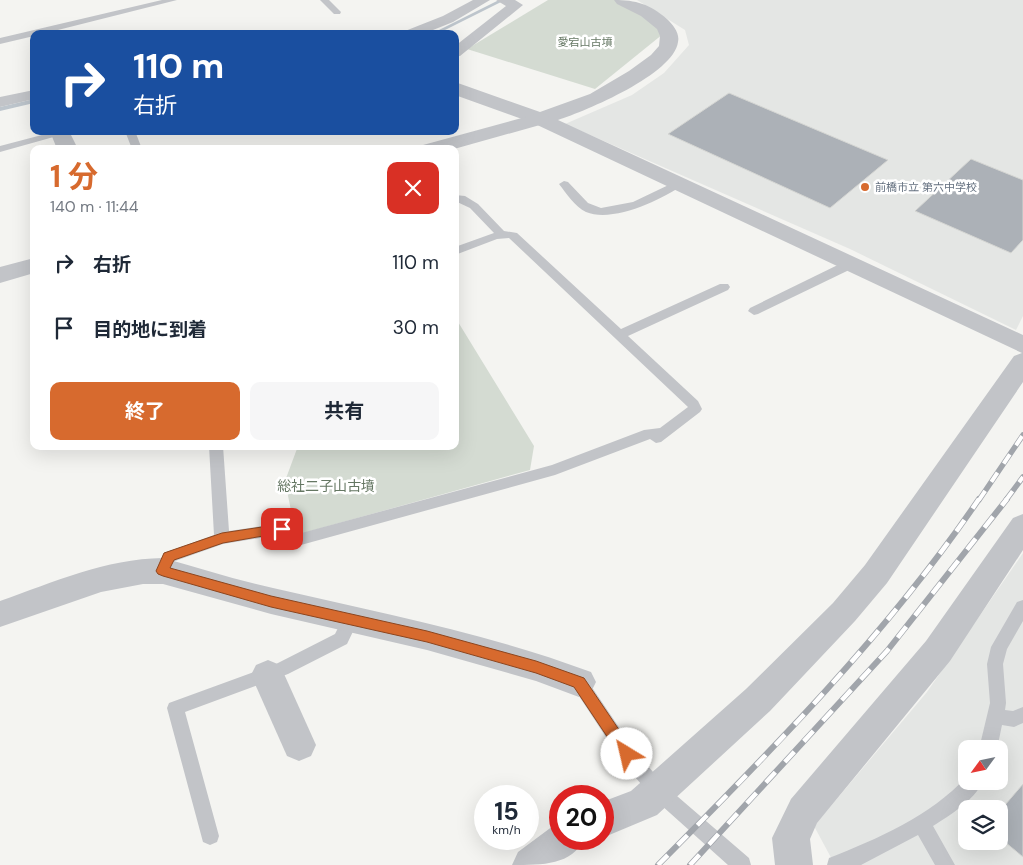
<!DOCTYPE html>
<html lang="ja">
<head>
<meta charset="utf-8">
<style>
  body { margin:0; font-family:"DM Sans","Noto Sans JP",sans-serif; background:#f6f6f7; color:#1f2937; height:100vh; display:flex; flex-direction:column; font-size:19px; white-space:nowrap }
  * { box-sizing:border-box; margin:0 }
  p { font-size:16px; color:#747a83 }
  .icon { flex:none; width:28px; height:28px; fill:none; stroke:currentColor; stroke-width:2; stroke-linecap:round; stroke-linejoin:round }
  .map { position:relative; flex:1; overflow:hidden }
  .drawer { position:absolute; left:30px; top:145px; width:429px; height:305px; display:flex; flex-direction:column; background:#fff; border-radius:10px; box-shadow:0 5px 20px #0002 }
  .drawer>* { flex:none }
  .guide { position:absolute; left:30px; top:30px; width:429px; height:105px; border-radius:10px; box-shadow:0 5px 20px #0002; background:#1a4fa0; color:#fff; overflow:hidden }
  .needle { width:32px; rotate:237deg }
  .fabs { position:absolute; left:958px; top:740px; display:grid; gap:10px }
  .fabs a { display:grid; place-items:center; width:50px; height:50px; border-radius:10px; background:#fff; box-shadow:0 5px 20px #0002; font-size:25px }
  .speed { position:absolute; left:474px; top:785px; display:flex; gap:10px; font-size:25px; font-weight:700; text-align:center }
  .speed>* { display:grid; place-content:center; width:65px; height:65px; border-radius:50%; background:#fff; box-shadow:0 5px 20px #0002; line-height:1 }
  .speed small { font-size:12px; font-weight:400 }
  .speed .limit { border:8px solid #d22; background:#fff; color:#111 }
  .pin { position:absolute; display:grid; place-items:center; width:42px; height:42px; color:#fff; margin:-21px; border-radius:10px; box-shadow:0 2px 8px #0006 }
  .me { position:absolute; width:55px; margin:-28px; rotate:324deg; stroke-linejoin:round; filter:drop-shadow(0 0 4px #0008) }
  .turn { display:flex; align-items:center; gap:18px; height:105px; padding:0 20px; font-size:22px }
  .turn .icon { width:65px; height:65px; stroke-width:2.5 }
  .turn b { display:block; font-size:35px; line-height:42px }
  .round { display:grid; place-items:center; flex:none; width:52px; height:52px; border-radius:10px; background:#f6f6f7 }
  .summary { display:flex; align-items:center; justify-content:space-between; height:85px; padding:0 20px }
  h1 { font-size:30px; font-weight:700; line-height:38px; color:#d76a2e }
  .action { display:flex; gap:10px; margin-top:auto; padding:10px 20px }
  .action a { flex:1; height:58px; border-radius:10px; background:#d76a2e; color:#fff; font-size:20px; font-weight:700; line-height:58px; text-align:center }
  .action a+a { background:#f6f6f7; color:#1f2937 }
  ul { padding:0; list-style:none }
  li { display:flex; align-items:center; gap:15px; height:65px; padding:0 20px }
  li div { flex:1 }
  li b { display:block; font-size:19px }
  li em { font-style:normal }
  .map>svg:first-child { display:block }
  .built { fill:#e4e6e4; fill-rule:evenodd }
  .green { fill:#d4dbd2 }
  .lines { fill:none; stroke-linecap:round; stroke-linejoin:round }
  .stream { fill:#bdc5cc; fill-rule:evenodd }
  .building { fill:#acb1b7; stroke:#d5d6d3 }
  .service { fill:#c2c4c8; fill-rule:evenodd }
  .pedestrian { fill:#c2c4c8; fill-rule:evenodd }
  .minor { fill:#c2c4c8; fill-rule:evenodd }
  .tertiary { fill:#c2c4c8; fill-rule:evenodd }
  .rail-far1-casing { stroke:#a1a5ab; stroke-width:5.5 }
  .rail-casing { stroke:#a1a5ab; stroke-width:6 }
  .rail-far1 { stroke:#fff; stroke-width:4; stroke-dasharray:11; stroke-linecap:butt }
  .rail { stroke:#fff; stroke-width:4.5; stroke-dasharray:14; stroke-linecap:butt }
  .route { fill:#d76a2e; stroke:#8c451e }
  .poi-dot { fill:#d76a2e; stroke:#fff; stroke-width:2 }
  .labels { text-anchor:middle; stroke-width:5; stroke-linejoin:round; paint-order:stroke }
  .far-park-label { font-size:11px; fill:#657763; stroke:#fff }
  .far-poi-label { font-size:11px; fill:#657180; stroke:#fff; text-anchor:start }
  .park-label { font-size:14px; fill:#657763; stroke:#fff }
</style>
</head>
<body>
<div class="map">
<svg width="1023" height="865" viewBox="0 0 1023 865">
  <rect width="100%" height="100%" fill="#f4f4f1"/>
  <g class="built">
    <polygon points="637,0 1023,0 1023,316 1016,330 850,249 565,124 632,95 664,73 689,45 685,30"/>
    <path d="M1023 553V865H835L814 826 927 692ZM966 749H999V781H966ZM966 809H999V841H966Z"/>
  </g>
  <g class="green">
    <polygon points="548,0 619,0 652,20 663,34 595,89 467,49"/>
    <polygon points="455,317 534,446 530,470 296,535 285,481 298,446 455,446"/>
  </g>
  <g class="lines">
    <g class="stream">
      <polygon points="499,0 505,0 437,34 431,34"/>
      <polygon points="34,99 34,103 0,111 0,107"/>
    </g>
  </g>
  <g class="building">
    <polygon points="729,93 888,160 830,208 668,134"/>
    <polygon points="971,159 1023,180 1023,240 1011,253 915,211"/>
    <polygon points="1023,784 1023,857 999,837 999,812"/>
  </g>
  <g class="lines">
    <g class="service">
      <polygon points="162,0 177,0 42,34 34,34 34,36 0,44 0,38"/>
      <polygon points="320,0 329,0 341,12 340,14 334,14"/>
      <polygon points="57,131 75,131 0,152 0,146"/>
      <polygon points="125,131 135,131 142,149 132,149"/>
      <path d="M679 180 683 181 684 183 683 185C661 200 613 223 586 212 575 207 566 193 559 184L564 181 568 182 588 203 601 208 633 202Z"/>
      <polygon points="455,195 465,196 478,204 504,231 517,233 621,329 720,284 728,284 730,287 728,290 628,336 698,401 702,409 700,412 661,442 656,443 650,439 555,475 290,548 285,546 278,535 223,544 175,561 168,575 163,577 158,575 155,571 164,553 214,535 209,446 223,446 229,531 282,523 287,525 294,535 552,465 644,430 660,428 688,407 509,238 497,239 455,255 455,247 494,233 470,208 455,201"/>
      <polygon points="850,259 856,263 847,271 758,314 754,315 748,311 750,308"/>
      <polygon points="1023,600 1023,621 1007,649 1003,664 1006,703 1005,710 1013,711 1023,707 1023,723 1014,727 1002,725 997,749 979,749 990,703 987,664 991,647 1017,602"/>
      <polygon points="351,612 357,614 359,619 347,644 288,674 185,712 219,836 217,842 210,845 203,842 167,708 169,703 276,664 335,634 345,614"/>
      <polygon points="579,675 585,677 633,748 663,784 749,858 751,865 728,865 651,796 621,760 573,687 571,682 573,677"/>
      <path d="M966 777V781H983C974 801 950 815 933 826L955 865H935L918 835 861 865H827L829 858C877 839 931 816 966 777Z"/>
    </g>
    <g class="pedestrian">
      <polygon points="473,0 490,0 453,22 423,34 403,34 405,31 443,16"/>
      <polygon points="496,0 515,0 523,5 460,56 455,57 455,46 506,6"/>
      <polygon points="34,90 34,99 0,107 0,97"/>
    </g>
    <g class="minor">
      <path d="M614 0C636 0 650 4 667 19 673 25 680 33 678 42 674 74 586 111 558 120L1023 335V382L887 583 855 621 770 711 657 815 602 838V802L631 791 746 689 833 603 865 565 1014 356 1022 353 533 123 455 95V82L540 112 590 94 629 71 651 55 659 46 660 36 657 29 641 16 617 4Z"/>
      <polygon points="53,131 69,131 78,149 57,149 51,134"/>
      <polygon points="1023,514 1023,550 950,661 817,823 810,839 813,865 775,865 772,838 791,799 926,641 1013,518"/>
      <path d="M163 558C199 568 236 580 273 588 380 613 487 633 591 672L596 682 591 692 579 697 536 681 427 650 271 614 163 584H143L101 592 0 627V601C54 582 105 559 163 558Z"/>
      <polygon points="268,660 280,665 316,745 311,756 299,761 287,756 251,675 256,665"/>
      <path d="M560 823V839H584C572 865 543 865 512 865L518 852 553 826Z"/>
    </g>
    <g class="tertiary">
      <polygon points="540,113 547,115 550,119 547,123 454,149 420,149 423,145"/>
      <polygon points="34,258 34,273 0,283 0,267"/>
    </g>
    <defs>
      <g id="rail-far1">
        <polyline points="979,500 1023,435"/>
        <polyline points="1006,500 1023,477"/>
      </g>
      <g id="rail">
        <path d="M658 865C772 750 888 633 979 499"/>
        <polyline points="690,865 887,651 1007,499"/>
      </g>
    </defs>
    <use href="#rail-far1" class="rail-far1-casing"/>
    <use href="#rail" class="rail-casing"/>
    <use href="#rail-far1" class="rail-far1"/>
    <use href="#rail" class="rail"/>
  </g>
  <polygon class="route" points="282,524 286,526 288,529 286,532 223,543 174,560 170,568 271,596 427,631 536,661 584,678 632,749 634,754 632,759 627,761 622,759 574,687 536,673 427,642 271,607 163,576 158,574 156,571 164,553 222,533"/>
  <circle class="poi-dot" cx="865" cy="187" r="5"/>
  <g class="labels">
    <g class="far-park-label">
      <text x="585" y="46">愛宕山古墳</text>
    </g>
    <g class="far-poi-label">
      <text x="875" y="191">前橋市立 第六中学校</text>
    </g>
    <g class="park-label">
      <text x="326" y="491">総社二子山古墳</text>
    </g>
  </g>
</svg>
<div class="fabs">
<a><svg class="needle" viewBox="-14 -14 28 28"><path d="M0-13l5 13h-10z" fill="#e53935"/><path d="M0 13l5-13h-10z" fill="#747a83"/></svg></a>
<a><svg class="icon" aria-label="layers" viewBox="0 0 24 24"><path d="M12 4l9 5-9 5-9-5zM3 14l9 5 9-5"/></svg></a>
</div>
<div class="speed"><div>15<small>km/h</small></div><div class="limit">20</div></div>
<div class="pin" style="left:282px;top:529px;background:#d93025"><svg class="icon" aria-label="arrive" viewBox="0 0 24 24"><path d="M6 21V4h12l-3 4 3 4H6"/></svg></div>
<svg class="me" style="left:627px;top:754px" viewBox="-20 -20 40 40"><circle r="19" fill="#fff"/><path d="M0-13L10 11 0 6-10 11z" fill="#d76a2e"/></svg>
<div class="guide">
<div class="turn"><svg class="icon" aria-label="right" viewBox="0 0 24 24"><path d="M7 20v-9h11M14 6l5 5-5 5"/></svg><div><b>110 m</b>右折</div></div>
</div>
<section class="drawer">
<div class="summary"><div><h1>1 分</h1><p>140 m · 11:44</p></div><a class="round" style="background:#d93025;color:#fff"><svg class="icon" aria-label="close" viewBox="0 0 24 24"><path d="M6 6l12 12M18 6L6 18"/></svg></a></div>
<ul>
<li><svg class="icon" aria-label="right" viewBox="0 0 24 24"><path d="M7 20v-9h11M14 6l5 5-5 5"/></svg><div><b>右折</b></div><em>110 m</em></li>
<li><svg class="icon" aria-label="arrive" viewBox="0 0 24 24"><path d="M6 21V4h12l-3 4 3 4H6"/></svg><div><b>目的地に到着</b></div><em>30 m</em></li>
</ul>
<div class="action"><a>終了</a><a>共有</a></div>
</section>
</div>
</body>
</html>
